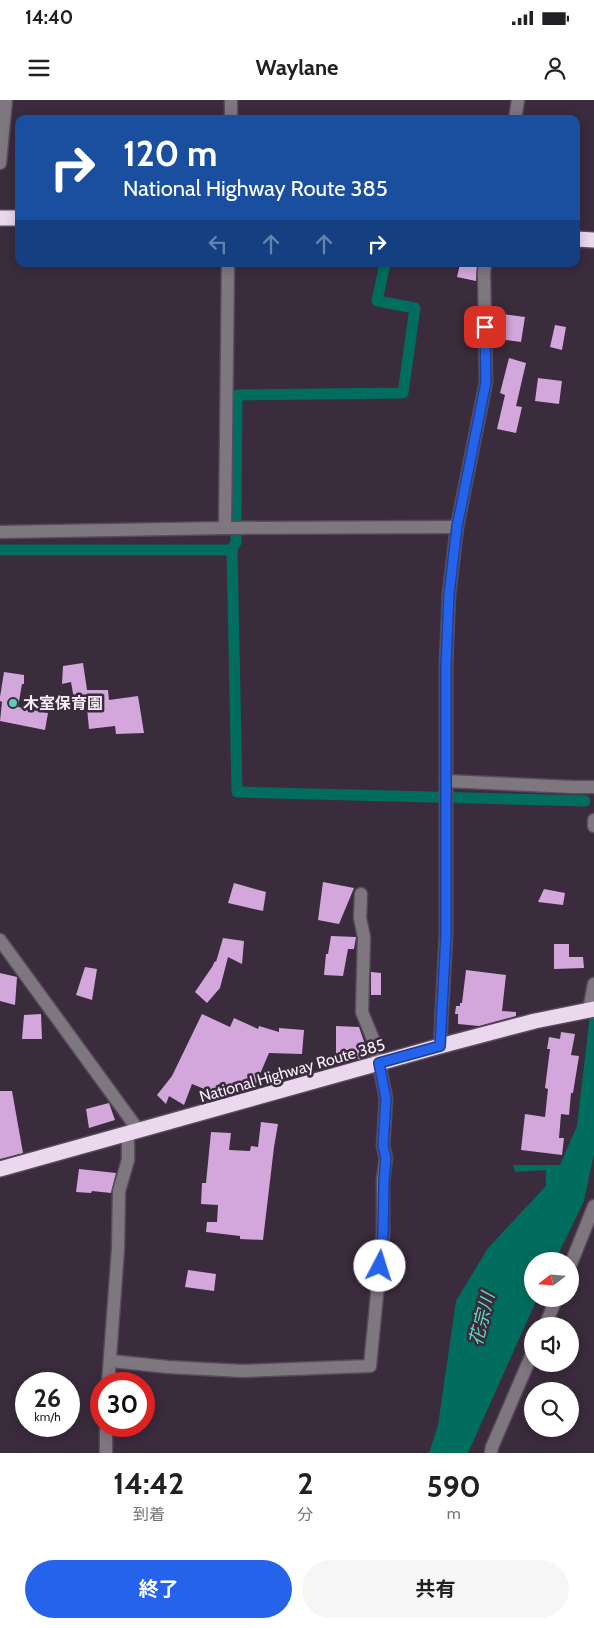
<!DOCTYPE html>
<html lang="ja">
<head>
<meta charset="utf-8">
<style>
  body { margin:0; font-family:Cabin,"Noto Sans JP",sans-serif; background:#f6f6f6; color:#202124; height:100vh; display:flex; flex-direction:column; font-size:19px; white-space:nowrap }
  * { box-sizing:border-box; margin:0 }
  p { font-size:16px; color:#757577 }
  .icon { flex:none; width:28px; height:28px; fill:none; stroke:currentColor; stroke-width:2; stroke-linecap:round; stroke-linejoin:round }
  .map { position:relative; height:1353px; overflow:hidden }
  .sheet { display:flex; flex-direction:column; background:#fff; flex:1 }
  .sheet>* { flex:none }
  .top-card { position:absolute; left:15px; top:15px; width:565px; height:152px; border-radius:10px; box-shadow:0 2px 12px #0003; background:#1a4fa0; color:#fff; overflow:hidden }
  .needle { width:32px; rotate:253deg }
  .buttons { position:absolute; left:524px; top:1152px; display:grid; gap:10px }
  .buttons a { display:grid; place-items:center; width:55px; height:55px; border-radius:50%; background:#fff; box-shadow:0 2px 12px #0003; font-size:25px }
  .speed { position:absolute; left:15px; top:1272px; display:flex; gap:10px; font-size:25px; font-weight:700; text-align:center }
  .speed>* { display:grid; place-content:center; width:65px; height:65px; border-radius:50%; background:#fff; box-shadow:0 2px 12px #0003; line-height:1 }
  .speed small { font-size:12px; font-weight:400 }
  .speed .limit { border:8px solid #d22; background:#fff; color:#111 }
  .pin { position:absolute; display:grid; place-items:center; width:42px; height:42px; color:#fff; margin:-21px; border-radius:10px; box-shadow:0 2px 8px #0006 }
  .me { position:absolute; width:55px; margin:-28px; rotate:5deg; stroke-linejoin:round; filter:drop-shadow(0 0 4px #0008) }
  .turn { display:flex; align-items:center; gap:18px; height:105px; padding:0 25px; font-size:22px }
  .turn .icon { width:65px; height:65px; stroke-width:2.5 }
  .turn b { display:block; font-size:35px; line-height:42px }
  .lanes { display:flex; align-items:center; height:48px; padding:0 25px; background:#0003; justify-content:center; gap:25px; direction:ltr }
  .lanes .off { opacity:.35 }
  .eta { display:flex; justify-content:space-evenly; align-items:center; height:85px; text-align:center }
  .eta b { font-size:30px; font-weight:700; line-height:35px }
  .action { display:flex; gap:10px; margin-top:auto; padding:10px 25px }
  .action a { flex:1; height:58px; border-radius:30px; background:#2563eb; color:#fff; font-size:20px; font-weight:700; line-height:58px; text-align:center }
  .action a+a { background:#f6f6f6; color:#202124 }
  .status { display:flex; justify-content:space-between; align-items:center; height:35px; padding:0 25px; background:#fff; direction:ltr }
  .status svg { height:14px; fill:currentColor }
  header { display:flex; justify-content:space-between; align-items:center; height:65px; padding:0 25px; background:#fff; font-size:22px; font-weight:700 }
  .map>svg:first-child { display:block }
  .water { fill:#006d5e }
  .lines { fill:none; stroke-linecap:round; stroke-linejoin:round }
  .canal { stroke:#006d5e; stroke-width:11 }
  .building { fill:#d3a7db }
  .minor-casing { stroke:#584a5b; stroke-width:15 }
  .highway-casing { stroke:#584a5b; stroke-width:18 }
  .minor { stroke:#7f7780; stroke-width:12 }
  .highway { stroke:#ebd8ee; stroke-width:15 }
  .route-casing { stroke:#184099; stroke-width:12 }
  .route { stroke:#2563eb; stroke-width:9 }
  .poi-dot { fill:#5eceb8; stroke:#3a2b3d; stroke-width:2 }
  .labels { text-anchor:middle; stroke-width:5; stroke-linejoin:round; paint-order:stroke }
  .poi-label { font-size:16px; font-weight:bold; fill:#f8eefa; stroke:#3a2b3d; text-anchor:start }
  .street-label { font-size:16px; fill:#f8eefa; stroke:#3a2b3d }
  .water-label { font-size:18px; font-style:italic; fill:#5edcc4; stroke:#3a2b3d }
</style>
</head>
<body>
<div class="status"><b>14:40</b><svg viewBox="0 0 49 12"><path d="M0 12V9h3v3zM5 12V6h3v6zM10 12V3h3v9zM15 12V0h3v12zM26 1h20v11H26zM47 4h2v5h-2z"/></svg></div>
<header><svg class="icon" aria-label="menu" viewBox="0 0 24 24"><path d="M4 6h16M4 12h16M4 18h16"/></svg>Waylane<svg class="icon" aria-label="person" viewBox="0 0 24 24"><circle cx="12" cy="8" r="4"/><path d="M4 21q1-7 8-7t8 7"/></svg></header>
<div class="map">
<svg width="594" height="1353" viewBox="0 0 594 1353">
  <rect width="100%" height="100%" fill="#3a2b3d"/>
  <polygon class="water" points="594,897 594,1054 584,1101 555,1161 532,1161 532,1199 537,1199 468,1353 429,1353 438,1325 456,1201 488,1148 546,1086 546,1070 515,1072 513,1065 560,1065 577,1026 590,915"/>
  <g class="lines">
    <g class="canal">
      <polyline points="236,420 237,295 403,293 415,208 377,201 385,164"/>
      <polyline points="0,450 232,450 237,692 585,701"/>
      <polyline points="232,450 236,442 236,436"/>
    </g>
  </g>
  <g class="building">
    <polygon points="460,164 477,164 476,181 457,177"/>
    <polygon points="502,214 525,217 521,242 499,239"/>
    <polygon points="555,225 566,227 562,250 550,247"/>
    <polygon points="509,258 526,263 516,306 522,307 516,333 497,329 505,295 500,293"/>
    <polygon points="538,278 562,281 559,304 535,301"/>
    <polygon points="83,563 87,590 108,590 109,600 138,596 144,633 116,634 115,626 89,629 87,608 71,609 70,600 74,599 71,582 62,584 63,566"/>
    <polygon points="4,572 24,575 24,584 22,584 18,607 48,613 45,630 0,621 2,602 0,601 0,597"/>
    <polygon points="323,782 354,788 339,824 318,820"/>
    <polygon points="234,783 266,792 263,811 228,803"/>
    <polygon points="544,789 565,793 563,805 538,802"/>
    <polygon points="331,836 356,837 354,849 348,849 343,876 324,875 326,854 328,854"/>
    <polygon points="223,838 244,841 242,864 228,857 220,888 207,903 195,892 212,867 215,861 216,862"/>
    <polygon points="554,844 569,844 569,857 583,857 584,868 554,869"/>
    <polygon points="85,867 97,869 92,900 76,895"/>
    <polygon points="466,870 506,875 502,911 516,912 516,916 479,926 458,924 458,914 455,914 456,906 460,906 460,903 462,903"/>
    <polygon points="371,872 381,873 381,895 371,895"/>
    <polygon points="0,873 17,877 15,905 0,901"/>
    <polygon points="41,914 42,939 22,939 24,915"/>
    <polygon points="202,914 230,927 234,918 258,929 259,926 279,932 279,928 304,930 302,954 269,953 254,988 243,991 231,987 228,996 224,997 192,984 184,1005 169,996 166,1004 157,995 172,976"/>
    <polygon points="336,926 359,927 369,956 340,964 336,961"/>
    <polygon points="561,932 575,934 571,955 579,956 573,993 571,993 569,1015 561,1014 559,1038 564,1038 562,1055 521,1050 525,1014 545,1017 548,989 545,988 550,949 547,949 549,937 560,939"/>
    <polygon points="0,991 12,991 23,1053 0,1059"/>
    <polygon points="109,1003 115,1020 89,1028 86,1009"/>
    <polygon points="261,1022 278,1024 274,1047 263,1140 240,1139 240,1136 206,1132 207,1122 217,1122 218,1105 201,1104 202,1083 206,1083 211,1032 231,1033 229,1050 250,1051 251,1046 258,1047"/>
    <polygon points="79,1069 116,1073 111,1093 92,1091 91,1093 76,1092"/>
    <polygon points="188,1170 216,1174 214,1191 185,1187"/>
  </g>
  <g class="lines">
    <defs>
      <g id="minor">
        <polyline points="231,19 231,0"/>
        <polyline points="515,19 518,0"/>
        <polyline points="0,63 6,0"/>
        <polyline points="225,428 228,164"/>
        <polyline points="0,432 225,428 457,427"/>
        <polyline points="446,681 573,687 594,687"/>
        <polyline points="594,720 594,726"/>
        <polyline points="0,840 139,1031"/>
        <polyline points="589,910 594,884"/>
        <polyline points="440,946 446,835 446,564 449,494 457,427 486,282 484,172 485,164"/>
        <polyline points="570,1166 594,1106"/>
        <polyline points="545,1226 556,1199"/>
        <polyline points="111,1261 168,1267 242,1271 370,1266 383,1133 383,1080 386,1058 383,1046 386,999 379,963 373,939 362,912 364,837 360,818 361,794"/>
        <polyline points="108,1284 118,1149 119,1091 128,1060 128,1033"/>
        <polyline points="106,1353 106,1332 107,1326"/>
        <polyline points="491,1353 492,1347 532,1254"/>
      </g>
      <g id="highway">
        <polyline points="0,118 19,118"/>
        <polyline points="576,139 594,140"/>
        <polyline points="0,1069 440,946 535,921 594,909"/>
      </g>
    </defs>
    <use href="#minor" class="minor-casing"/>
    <use href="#highway" class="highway-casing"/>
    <use href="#minor" class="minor"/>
    <use href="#highway" class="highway"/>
  </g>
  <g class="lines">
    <defs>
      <polyline id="route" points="380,1166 383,1133 384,1080 386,1058 383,1046 386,999 379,963 440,946 446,835 446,564 449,494 457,427 486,282 485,227"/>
    </defs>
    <use href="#route" class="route-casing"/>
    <use href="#route" class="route"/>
  </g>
  <circle class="poi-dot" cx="13" cy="603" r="5"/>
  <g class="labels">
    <g class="poi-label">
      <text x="23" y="609">木室保育園</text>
    </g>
    <g class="street-label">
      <text transform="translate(292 970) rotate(-16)" y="6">National Highway Route 385</text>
    </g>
    <g class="water-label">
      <text transform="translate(482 1219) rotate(-76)" y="6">花宗川</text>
    </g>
  </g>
</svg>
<div class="buttons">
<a><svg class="needle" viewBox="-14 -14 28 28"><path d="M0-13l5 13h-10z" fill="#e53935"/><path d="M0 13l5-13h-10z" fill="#757577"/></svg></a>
<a><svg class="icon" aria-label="sound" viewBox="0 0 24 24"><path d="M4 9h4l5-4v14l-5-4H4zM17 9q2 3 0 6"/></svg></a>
<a><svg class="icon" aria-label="search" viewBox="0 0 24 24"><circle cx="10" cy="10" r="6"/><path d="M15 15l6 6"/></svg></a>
</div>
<div class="speed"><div>26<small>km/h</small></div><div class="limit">30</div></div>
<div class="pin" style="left:485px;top:227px;background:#d93025"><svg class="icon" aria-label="arrive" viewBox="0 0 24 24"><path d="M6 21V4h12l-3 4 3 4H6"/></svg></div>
<svg class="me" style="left:380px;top:1166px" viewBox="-20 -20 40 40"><circle r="19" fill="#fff"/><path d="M0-13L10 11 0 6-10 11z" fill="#2563eb"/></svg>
<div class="top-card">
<div class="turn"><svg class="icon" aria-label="right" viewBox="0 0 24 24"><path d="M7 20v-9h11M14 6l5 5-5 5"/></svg><div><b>120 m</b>National Highway Route 385</div></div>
<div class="lanes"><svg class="icon off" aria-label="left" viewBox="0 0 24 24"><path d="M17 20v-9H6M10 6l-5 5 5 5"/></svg><svg class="icon off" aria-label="ahead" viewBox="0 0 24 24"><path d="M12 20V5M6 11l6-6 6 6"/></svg><svg class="icon off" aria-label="ahead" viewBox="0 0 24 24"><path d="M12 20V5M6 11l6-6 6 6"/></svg><svg class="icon" aria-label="right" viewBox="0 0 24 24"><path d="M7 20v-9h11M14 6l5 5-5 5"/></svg></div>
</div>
</div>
<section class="sheet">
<div class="eta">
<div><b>14:42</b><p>到着</p></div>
<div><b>2</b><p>分</p></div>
<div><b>590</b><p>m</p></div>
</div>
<div class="action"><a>終了</a><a>共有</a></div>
</section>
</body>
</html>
